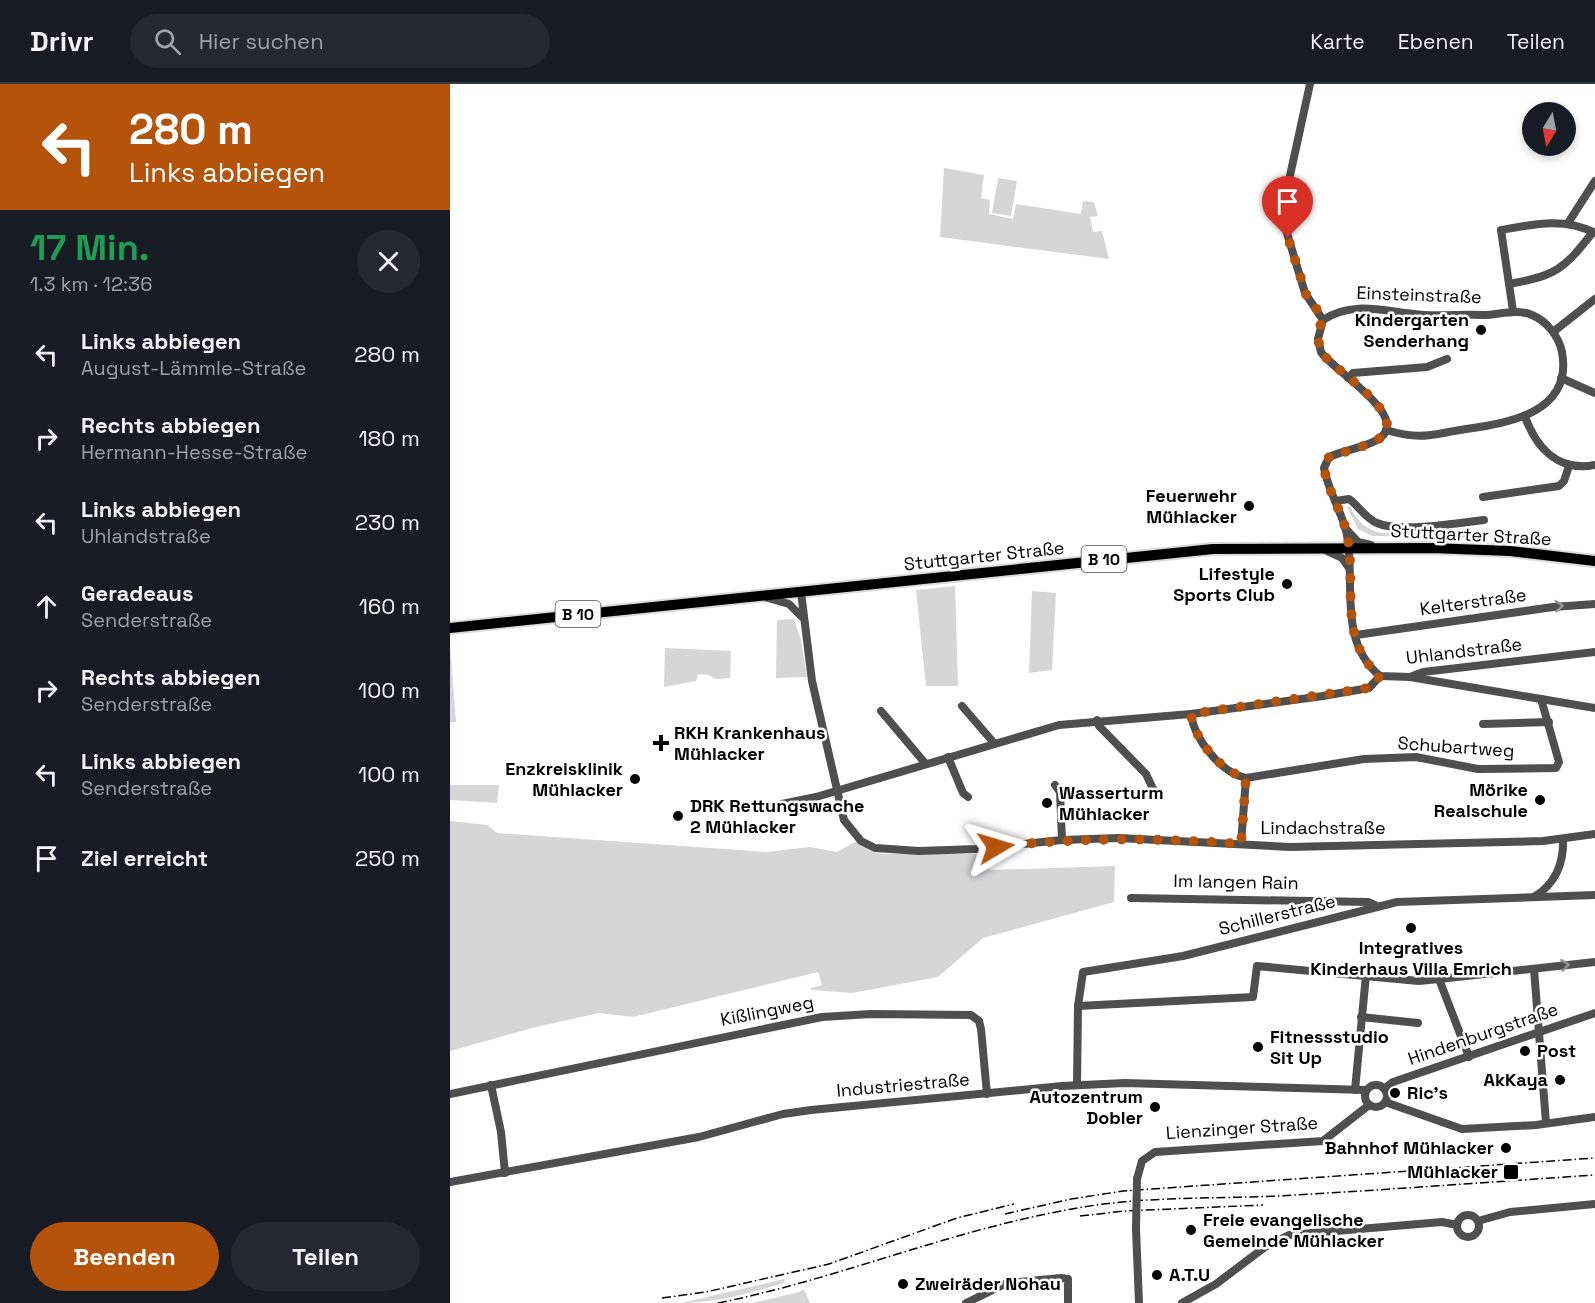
<!DOCTYPE html>
<html lang="de">
<head>
<meta charset="utf-8">
<style>
  body { margin:0; font-family:"Space Grotesk",sans-serif; background:#242831; color:#f1f3f6; height:100vh; display:flex; flex-direction:column; font-size:22px; white-space:nowrap }
  * { box-sizing:border-box; margin:0 }
  p { font-size:20px; color:#9ea1a6 }
  .icon { flex:none; width:33px; height:33px; fill:none; stroke:currentColor; stroke-width:2; stroke-linecap:round; stroke-linejoin:round }
  .map { position:relative; flex:1; overflow:hidden }
  .sheet { display:flex; flex-direction:column; background:#171b24; width:450px }
  .sheet>* { flex:none }
  .top-card { background:#b45309; color:#fff; overflow:hidden }
  .needle { width:39px; rotate:190deg }
  .controls { position:absolute; left:1072px; top:18px; display:grid; gap:12px }
  .controls a { display:grid; place-items:center; width:54px; height:54px; border-radius:50%; background:#171b24; box-shadow:0 3px 9px #0003; font-size:30px }
  .pin { position:absolute; display:grid; place-items:center; width:51px; height:51px; color:#fff; margin:-62px -26px; border-radius:50% 50% 50% 0; rotate:-45deg; box-shadow:0 0 6px #0007 }
  .pin .icon { rotate:45deg }
  .me { position:absolute; width:66px; margin:-33px; rotate:83deg; stroke-linejoin:round; filter:drop-shadow(0 0 4px #0008) }
  .turn { display:flex; align-items:center; gap:21px; height:126px; padding:0 30px; font-size:27px }
  .turn .icon { width:78px; height:78px; stroke-width:2.5 }
  .turn b { display:block; font-size:42px; line-height:51px }
  .round { display:grid; place-items:center; flex:none; width:63px; height:63px; border-radius:32px; background:#242831 }
  .overview { display:flex; align-items:center; justify-content:space-between; height:102px; padding:0 30px }
  h1 { font-size:36px; font-weight:600; line-height:45px; color:#1e9e55 }
  .action { display:flex; gap:12px; margin-top:auto; padding:12px 30px }
  .action a { flex:1; height:69px; border-radius:36px; background:#b45309; color:#fff; font-size:24px; font-weight:600; line-height:69px; text-align:center }
  .action a+a { background:#242831; color:#f1f3f6 }
  ul { padding:0; list-style:none }
  li { display:flex; align-items:center; gap:18px; height:84px; padding:0 30px }
  li div { flex:1 }
  li b { display:block; font-size:22px }
  li em { font-style:normal }
  header { display:flex; align-items:center; gap:36px; box-sizing:border-box; height:84px; padding:0 30px; background:#171b24; border-bottom:2px solid #363941 }
  header strong { font-size:28px }
  nav { display:flex; gap:33px; margin-inline-start:auto; font-size:21px }
  .search { width:420px; height:54px; background:#242831; display:flex; align-items:center; gap:15px; box-sizing:border-box; padding:0 21px; border-radius:33px; color:#9ea1a6; font-size:22px }
  main { display:flex; flex:1; min-height:0 }
  .map>svg:first-child { display:block }
  .green { fill:#d6d6d6 }
  .lines { fill:none; stroke-linecap:round; stroke-linejoin:round }
  .major-casing { stroke:#dbdbdb; stroke-width:14 }
  .minor { stroke:#4f4f4f; stroke-width:8 }
  .major { stroke:#000; stroke-width:10 }
  .rail { stroke:#000; stroke-width:1.5; stroke-dasharray:9 3 1.5 3; stroke-linecap:butt }
  .minor-bridge { stroke:#4f4f4f; stroke-width:8 }
  .oneway { stroke:#959595 }
  .route { stroke:#b45309; stroke-width:10; stroke-dasharray:0 18 }
  .poi-dot { fill:#000; stroke:#fff; stroke-width:2 }
  .labels { text-anchor:middle; stroke-width:5; stroke-linejoin:round; paint-order:stroke }
  .shield { fill:#fff; stroke:#4c4c4c; stroke-width:1.5 }
  .shield-label { font-size:16px; font-weight:bold; fill:#000 }
  .street-label { font-size:18px; fill:#000; stroke:#fff }
  .poi-label { font-size:18px; font-weight:bold; fill:#000; stroke:#fff; text-anchor:end }
</style>
</head>
<body>
<header>
<strong>Drivr</strong>
<div class="search"><svg class="icon" aria-label="search" viewBox="0 0 24 24"><circle cx="10" cy="10" r="6"/><path d="M15 15l6 6"/></svg>Hier suchen</div>
<nav><a>Karte</a><a>Ebenen</a><a>Teilen</a></nav>
</header>
<main>
<section class="sheet">
<div class="top-card">
<div class="turn"><svg class="icon" aria-label="left" viewBox="0 0 24 24"><path d="M17 20v-9H6M10 6l-5 5 5 5"/></svg><div><b>280 m</b>Links abbiegen</div></div>
</div>
<div class="overview"><div><h1>17 Min.</h1><p>1.3 km · 12:36</p></div><a class="round"><svg class="icon" aria-label="close" viewBox="0 0 24 24"><path d="M6 6l12 12M18 6L6 18"/></svg></a></div>
<ul>
<li><svg class="icon" aria-label="left" viewBox="0 0 24 24"><path d="M17 20v-9H6M10 6l-5 5 5 5"/></svg><div><b>Links abbiegen</b><p>August-Lämmle-Straße</p></div><em>280 m</em></li>
<li><svg class="icon" aria-label="right" viewBox="0 0 24 24"><path d="M7 20v-9h11M14 6l5 5-5 5"/></svg><div><b>Rechts abbiegen</b><p>Hermann-Hesse-Straße</p></div><em>180 m</em></li>
<li><svg class="icon" aria-label="left" viewBox="0 0 24 24"><path d="M17 20v-9H6M10 6l-5 5 5 5"/></svg><div><b>Links abbiegen</b><p>Uhlandstraße</p></div><em>230 m</em></li>
<li><svg class="icon" aria-label="ahead" viewBox="0 0 24 24"><path d="M12 20V5M6 11l6-6 6 6"/></svg><div><b>Geradeaus</b><p>Senderstraße</p></div><em>160 m</em></li>
<li><svg class="icon" aria-label="right" viewBox="0 0 24 24"><path d="M7 20v-9h11M14 6l5 5-5 5"/></svg><div><b>Rechts abbiegen</b><p>Senderstraße</p></div><em>100 m</em></li>
<li><svg class="icon" aria-label="left" viewBox="0 0 24 24"><path d="M17 20v-9H6M10 6l-5 5 5 5"/></svg><div><b>Links abbiegen</b><p>Senderstraße</p></div><em>100 m</em></li>
<li><svg class="icon" aria-label="arrive" viewBox="0 0 24 24"><path d="M6 21V4h12l-3 4 3 4H6"/></svg><div><b>Ziel erreicht</b></div><em>250 m</em></li>
</ul>
<div class="action"><a>Beenden</a><a>Teilen</a></div>
</section>
<div class="map">
<svg width="1145" height="1219" viewBox="0 0 1145 1219">
  <rect width="100%" height="100%" fill="#fff"/>
  <g class="green">
    <polygon points="494,84 534,91 531,114 540,116 539,130 563,135 566,120 631,130 633,117 644,118 648,132 640,133 643,148 652,147 659,175 490,153"/>
    <polygon points="548,94 567,97 561,132 542,129"/>
    <path d="M897 423H900C909 438 914 445 932 449L1032 448V454L922 452 908 445Z"/>
    <polygon points="505,502 508,602 476,602 466,506"/>
    <polygon points="582,507 606,509 602,586 579,589"/>
    <polygon points="344,535 351,556 357,593 326,594 327,536"/>
    <polygon points="0,561 6,638 0,638"/>
    <polygon points="215,564 281,567 280,594 265,595 259,591 248,590 246,597 214,603"/>
    <polygon points="0,701 49,701 47,719 0,716"/>
    <polygon points="0,737 37,741 47,749 317,768 360,763 387,768 407,757 423,768 433,770 538,770 539,786 665,782 664,818 533,854 488,893 402,909 361,906 361,904 372,901 368,888 183,933 149,929 86,943 0,967"/>
    <path d="M334 1195V1199C300 1209 266 1219 231 1219Z"/>
    <polygon points="354,1205 360,1219 302,1219 349,1208"/>
  </g>
  <g class="lines">
    <defs>
      <polyline id="major" points="0,544 763,465 981,464 1060,467 1145,477"/>
    </defs>
    <use href="#major" class="major-casing"/>
    <g class="minor">
      <path d="M860 0 834 119 833 136 855 209 873 236 868 255 871 268C883 287 965 334 927 356 913 364 894 366 879 373L874 384C878 406 890 425 896 446 907 494 886 556 930 592L960 593 1145 624"/>
      <polyline points="1118,139 1145,97"/>
      <path d="M1059 200C1106 192 1114 185 1143 148"/>
      <path d="M1063 227 1051 146C1084 140 1114 133 1145 149"/>
      <path d="M873 236C904 215 938 229 974 231 993 232 1013 230 1033 231 1049 231 1065 224 1082 231 1097 237 1109 253 1112 268 1123 328 1060 339 1016 345 982 350 973 357 936 346"/>
      <polyline points="1103,248 1145,215"/>
      <polyline points="898,294 903,289 977,283 997,275"/>
      <polyline points="1111,294 1145,309"/>
      <path d="M1075 333C1087 365 1109 388 1145 381"/>
      <polyline points="1033,413 1109,402 1114,397 1119,382"/>
      <path d="M885 417 899 415C909 422 915 434 927 439 949 449 1009 439 1034 436"/>
      <polyline points="895,444 908,458 921,461"/>
      <polyline points="877,467 892,474 899,484"/>
      <polyline points="351,508 362,597 394,736 411,757 425,764 469,767 526,765 612,756 669,754 840,763 1093,757 1145,750"/>
      <polyline points="318,514 339,520 352,533"/>
      <polyline points="906,551 1103,523 1145,520"/>
      <polyline points="960,593 973,588 1145,568"/>
      <polyline points="512,622 544,659"/>
      <polyline points="431,627 475,679"/>
      <path d="M741 630C744 655 771 689 796 694L791 760"/>
      <polyline points="647,636 649,642 696,690 705,709"/>
      <polyline points="1033,640 1099,638"/>
      <polyline points="498,673 513,709 518,713"/>
      <polyline points="796,694 914,675 966,673 1028,685 1106,684 1109,678 1091,615"/>
      <polyline points="605,701 610,708 612,756"/>
      <polyline points="332,720 366,713 609,641 741,630 873,612 919,604 930,592"/>
      <path d="M1084 813C1105 800 1114 780 1113 755"/>
      <polyline points="681,814 918,818 927,822"/>
      <polyline points="1084,885 1096,1039"/>
      <polyline points="989,895 1145,878"/>
      <polyline points="628,922 803,913 807,882 969,897 989,895 1019,973"/>
      <polyline points="911,933 968,939"/>
      <polyline points="41,1001 51,1048 55,1089"/>
      <polyline points="627,1001 628,922 633,888 733,872 947,818 1145,811"/>
      <circle cx="926" cy="1012" r="11"/>
      <polyline points="934,1005 943,998 1145,929"/>
      <polyline points="905,1006 916,891"/>
      <polyline points="0,1010 372,933 421,930 521,931 529,937 531,945 537,1010"/>
      <polyline points="935,1018 1012,1045 1086,1041 1145,1033"/>
      <polyline points="687,1095 692,1077 705,1068 873,1057 919,1021"/>
      <polyline points="0,1098 249,1053 333,1030 361,1026 612,1002 675,999 916,1006"/>
      <circle cx="1018" cy="1142" r="11"/>
      <polyline points="1028,1137 1060,1128 1145,1120"/>
      <polyline points="686,1145 689,1219"/>
      <polyline points="516,1219 557,1199 611,1194 618,1195 618,1219"/>
      <polyline points="732,1219 766,1200 815,1163 839,1151 992,1138 1007,1141"/>
    </g>
    <use href="#major" class="major"/>
    <g class="rail">
      <polyline points="555,1130 621,1115 673,1107 1145,1074"/>
      <polyline points="630,1132 675,1127 813,1121"/>
      <polyline points="212,1214 256,1208 379,1180 507,1134 564,1120"/>
      <path d="M268 1219C388 1195 501 1146 622 1125 690 1112 760 1115 829 1112 934 1106 1040 1098 1145 1091"/>
    </g>
    <polyline class="minor-bridge" points="686,1145 687,1095"/>
  </g>
  <defs><path id="oneway-chevron" d="M-2-3.5L2.5 0L-2 3.5" fill="none" stroke-width="1.6" stroke-linecap="round" stroke-linejoin="round" transform="scale(1.5)"/></defs>
  <g class="oneway">
    <use href="#oneway-chevron" transform="translate(1109 522) rotate(-4)"/>
    <use href="#oneway-chevron" transform="translate(1115 881) rotate(-7)"/>
  </g>
  <g class="lines">
    <path class="route" d="M546 763C628 753 709 754 791 760L796 694C771 688 744 655 741 630L919 604 930 592C886 556 908 494 896 446 890 425 878 406 874 384L879 373C895 367 913 364 927 356 965 334 883 286 871 268L868 255 872 232 857 213 838 154"/>
  </g>
  <g class="poi-dot">
    <circle cx="1031" cy="246" r="6"/>
    <circle cx="799" cy="422" r="6"/>
    <circle cx="837" cy="500" r="6"/>
    <path d="M208 650h6v6h6v6h-6v6h-6v-6h-6v-6h6z"/>
    <circle cx="185" cy="695" r="6"/>
    <circle cx="1090" cy="716" r="6"/>
    <circle cx="597" cy="719" r="6"/>
    <circle cx="228" cy="732" r="6"/>
    <circle cx="961" cy="844" r="6"/>
    <circle cx="808" cy="963" r="6"/>
    <circle cx="1075" cy="967" r="6"/>
    <circle cx="1110" cy="996" r="6"/>
    <circle cx="945" cy="1009" r="6"/>
    <circle cx="705" cy="1023" r="6"/>
    <circle cx="1056" cy="1064" r="6"/>
    <rect x="1053" y="1080" width="16" height="16" rx="3"/>
    <circle cx="741" cy="1146" r="6"/>
    <circle cx="707" cy="1191" r="6"/>
    <circle cx="453" cy="1200" r="6"/>
  </g>
  <g class="labels">
    <g class="shield">
      <rect x="631.5" y="462" width="45" height="26" rx="4.5"/>
      <rect x="105.5" y="517" width="45" height="26" rx="4.5"/>
    </g>
    <g class="shield-label">
      <text x="654" y="481">B 10</text>
      <text x="128" y="536">B 10</text>
    </g>
    <g class="street-label">
      <text transform="translate(969 211) rotate(2)" y="6">Einsteinstraße</text>
      <text transform="translate(1021 451) rotate(3)" y="6">Stuttgarter Straße</text>
      <text transform="translate(534 472) rotate(-6)" y="6">Stuttgarter Straße</text>
      <text transform="translate(1023 518) rotate(-8)" y="6">Kelterstraße</text>
      <text transform="translate(1014 567) rotate(-7)" y="6">Uhlandstraße</text>
      <text transform="translate(1006 663) rotate(4)" y="6">Schubartweg</text>
      <text x="873" y="750">Lindachstraße</text>
      <text transform="translate(786 798) rotate(1)" y="6">Im langen Rain</text>
      <text transform="translate(827 831) rotate(-14)" y="6">Schillerstraße</text>
      <text transform="translate(317 927) rotate(-11)" y="6">Kißlingweg</text>
      <text transform="translate(1033 950) rotate(-19)" y="6">Hindenburgstraße</text>
      <text transform="translate(453 1001) rotate(-5)" y="6">Industriestraße</text>
      <text transform="translate(792 1044) rotate(-4)" y="6">Lienzinger Straße</text>
    </g>
    <g class="poi-label">
      <text x="1019" y="242">Kindergarten<tspan x="1019" dy="21">Senderhang</tspan></text>
      <text x="787" y="418">Feuerwehr<tspan x="787" dy="21">Mühlacker</tspan></text>
      <text x="825" y="496">Lifestyle<tspan x="825" dy="21">Sports Club</tspan></text>
      <text x="224" y="655" text-anchor="start">RKH Krankenhaus<tspan x="224" dy="21">Mühlacker</tspan></text>
      <text x="173" y="691">Enzkreisklinik<tspan x="173" dy="21">Mühlacker</tspan></text>
      <text x="1078" y="712">Mörike<tspan x="1078" dy="21">Realschule</tspan></text>
      <text x="609" y="715" text-anchor="start">Wasserturm<tspan x="609" dy="21">Mühlacker</tspan></text>
      <text x="240" y="728" text-anchor="start">DRK Rettungswache<tspan x="240" dy="21">2 Mühlacker</tspan></text>
      <text x="961" y="870" text-anchor="middle">Integratives<tspan x="961" dy="21">Kinderhaus Villa Emrich</tspan></text>
      <text x="820" y="959" text-anchor="start">Fitnessstudio<tspan x="820" dy="21">Sit Up</tspan></text>
      <text x="1087" y="973" text-anchor="start">Post</text>
      <text x="1098" y="1002">AkKaya</text>
      <text x="957" y="1015" text-anchor="start">Ric's</text>
      <text x="693" y="1019">Autozentrum<tspan x="693" dy="21">Dobler</tspan></text>
      <text x="1044" y="1070">Bahnhof Mühlacker</text>
      <text x="1048" y="1094">Mühlacker</text>
      <text x="753" y="1142" text-anchor="start">Freie evangelische<tspan x="753" dy="21">Gemeinde Mühlacker</tspan></text>
      <text x="719" y="1197" text-anchor="start">A.T.U</text>
      <text x="465" y="1206" text-anchor="start">Zweiräder Nohau</text>
    </g>
  </g>
</svg>
<div class="controls">
<a><svg class="needle" viewBox="-14 -14 28 28"><path d="M0-13l5 13h-10z" fill="#e53935"/><path d="M0 13l5-13h-10z" fill="#9ea1a6"/></svg></a>
</div>
<div class="pin" style="left:838px;top:154px;background:#d93025"><svg class="icon" aria-label="arrive" viewBox="0 0 24 24"><path d="M6 21V4h12l-3 4 3 4H6"/></svg></div>
<svg class="me" style="left:546px;top:763px" viewBox="-20 -20 40 40"><path d="M0-17L14 15 0 8-14 15z" fill="#b45309" stroke="#fff" stroke-width="4"/></svg>
</div>
</main>
</body>
</html>
